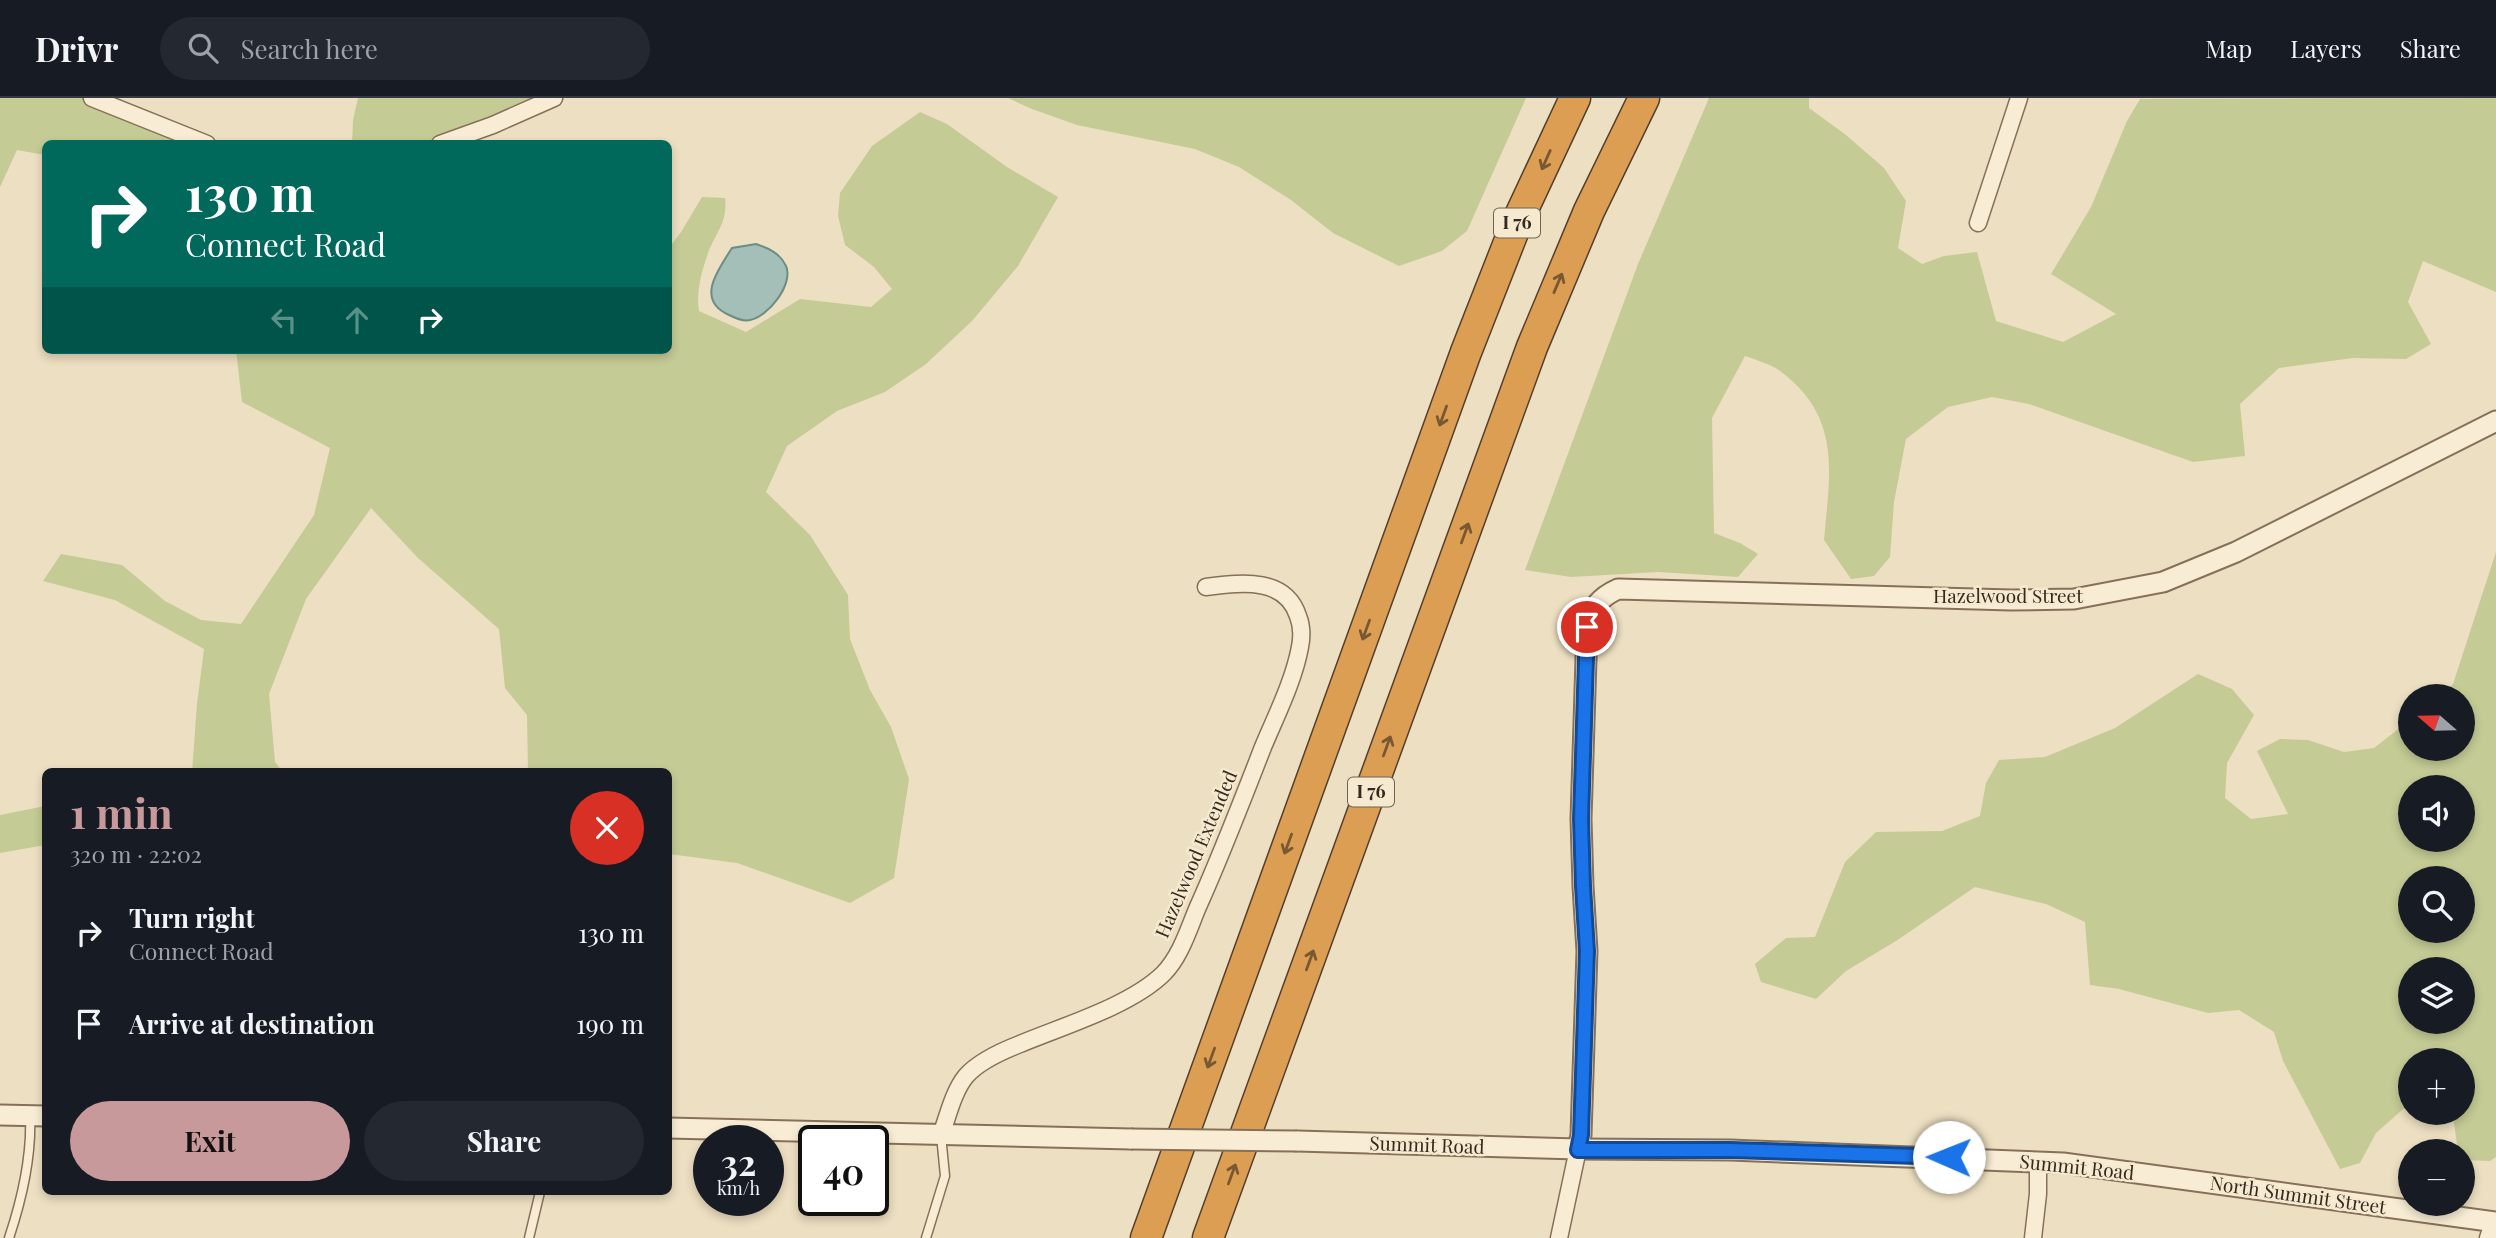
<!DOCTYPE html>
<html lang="en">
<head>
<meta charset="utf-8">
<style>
  body { margin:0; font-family:"Playfair Display",serif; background:#242831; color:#f1f3f6; height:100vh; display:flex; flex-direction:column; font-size:26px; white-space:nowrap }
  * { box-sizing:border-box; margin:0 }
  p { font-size:23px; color:#9ea1a6 }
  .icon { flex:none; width:38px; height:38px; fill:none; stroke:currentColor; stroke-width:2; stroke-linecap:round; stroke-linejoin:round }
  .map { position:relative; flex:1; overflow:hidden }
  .drawer { position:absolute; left:42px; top:670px; width:630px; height:427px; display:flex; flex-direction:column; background:#171b24; border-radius:10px; box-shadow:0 4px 10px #0003 }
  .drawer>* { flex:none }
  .top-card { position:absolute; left:42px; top:42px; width:630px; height:214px; border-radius:10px; box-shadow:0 4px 10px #0003; background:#00695c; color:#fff; overflow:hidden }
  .needle { width:46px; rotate:290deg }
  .buttons { position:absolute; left:2398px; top:586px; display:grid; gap:14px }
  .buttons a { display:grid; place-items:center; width:77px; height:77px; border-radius:50%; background:#171b24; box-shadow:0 4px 10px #0003; font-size:35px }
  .speed { position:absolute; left:693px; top:1027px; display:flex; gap:14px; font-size:35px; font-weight:700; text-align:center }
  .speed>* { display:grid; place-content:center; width:91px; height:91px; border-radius:50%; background:#171b24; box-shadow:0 4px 10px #0003; line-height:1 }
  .speed small { font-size:18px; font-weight:400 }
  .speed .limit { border:4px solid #111; border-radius:10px; background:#fff; color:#111 }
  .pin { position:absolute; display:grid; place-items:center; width:60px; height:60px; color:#fff; margin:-30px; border:4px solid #fff; border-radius:50%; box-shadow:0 2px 7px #0007 }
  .me { position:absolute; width:77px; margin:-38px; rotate:271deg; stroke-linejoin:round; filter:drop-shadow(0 0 5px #0008) }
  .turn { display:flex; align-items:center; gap:24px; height:147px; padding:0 28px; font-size:32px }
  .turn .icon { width:91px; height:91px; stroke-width:2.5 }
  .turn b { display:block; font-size:49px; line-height:60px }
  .lanes { display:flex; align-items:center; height:66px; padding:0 28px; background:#0003; justify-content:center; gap:35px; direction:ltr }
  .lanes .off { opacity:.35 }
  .round { display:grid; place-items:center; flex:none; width:74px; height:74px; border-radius:37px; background:#242831 }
  .overview { display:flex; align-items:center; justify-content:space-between; height:119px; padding:0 28px }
  h1 { font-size:42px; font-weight:700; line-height:52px; color:#c7999b }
  .cta { display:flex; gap:14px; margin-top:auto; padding:14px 28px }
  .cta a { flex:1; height:80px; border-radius:42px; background:#c7999b; color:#111; font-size:28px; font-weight:700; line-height:80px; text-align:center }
  .cta a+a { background:#242831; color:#f1f3f6 }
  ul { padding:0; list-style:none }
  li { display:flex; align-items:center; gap:21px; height:91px; padding:0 28px }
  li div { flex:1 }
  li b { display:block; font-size:26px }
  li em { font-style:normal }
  header { display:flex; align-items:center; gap:42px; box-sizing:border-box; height:98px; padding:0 35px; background:#171b24; border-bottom:2px solid #363941 }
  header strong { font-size:33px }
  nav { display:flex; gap:38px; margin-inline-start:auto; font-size:24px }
  .search { width:490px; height:63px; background:#242831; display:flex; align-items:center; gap:18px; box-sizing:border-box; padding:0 24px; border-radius:38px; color:#9ea1a6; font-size:26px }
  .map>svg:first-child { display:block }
  .green { fill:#c5cb95; fill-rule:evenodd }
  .water { fill:#a3bfb7; stroke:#6b8d84; stroke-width:2 }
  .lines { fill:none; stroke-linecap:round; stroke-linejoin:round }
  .service-casing { stroke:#867059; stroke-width:11 }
  .minor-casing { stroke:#867059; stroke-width:19 }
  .tertiary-casing { stroke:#867059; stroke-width:23 }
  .motorway-casing { stroke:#543f2d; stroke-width:33 }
  .service { stroke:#f8edd4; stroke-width:8 }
  .minor { stroke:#f8edd4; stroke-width:16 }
  .tertiary { stroke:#f8edd4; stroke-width:19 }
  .motorway { stroke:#dc9e52; stroke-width:30 }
  .tertiary-bridge-casing { stroke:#867059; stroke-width:23; stroke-linecap:butt }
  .tertiary-bridge { stroke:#f8edd4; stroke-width:19 }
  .oneway { stroke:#785832 }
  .route-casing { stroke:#114b97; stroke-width:18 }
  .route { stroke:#1a73e8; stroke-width:12 }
  .labels { text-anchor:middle; stroke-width:5; stroke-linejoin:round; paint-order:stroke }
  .shield { fill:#f5ead0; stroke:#6f6353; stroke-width:2 }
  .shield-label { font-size:18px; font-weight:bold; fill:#36291d }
  .street-label { font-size:19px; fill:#36291d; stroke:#f5ead0 }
</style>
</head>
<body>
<header>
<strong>Drivr</strong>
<div class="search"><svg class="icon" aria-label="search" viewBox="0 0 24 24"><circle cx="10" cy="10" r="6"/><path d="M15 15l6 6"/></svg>Search here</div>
<nav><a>Map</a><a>Layers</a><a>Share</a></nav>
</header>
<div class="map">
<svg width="2496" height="1140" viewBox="0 0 2496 1140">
  <rect width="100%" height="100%" fill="#eddfc1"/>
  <g class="green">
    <polygon points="0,0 92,0 207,45 46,46 45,57 17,52 0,89"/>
    <polygon points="358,0 554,0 463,38 467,45 352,46 353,22"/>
    <polygon points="1008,0 1526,0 1467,133 1442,153 1399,168 1333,135 1291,102 1239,69 1195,51 1077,27 1032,11"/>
    <path d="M1709 0H1809V10L1846 37 1884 70 1906 103 1898 150 1922 166 1944 158 1977 154 1996 223 2063 244 2116 216 2051 176 2091 109 2127 23 2140 1 2496 0V194L2423 163 2408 204 2431 246 2406 261 2353 260 2279 270 2240 306 2245 358 2193 364 2029 306 1992 299 1948 309 1906 341 1894 404 1890 459 1874 478 1851 481 1824 442C1830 374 1842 319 1780 273 1771 266 1756 262 1745 258L1712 320 1714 435 1740 445 1758 456 1738 479 1658 474 1571 479 1525 472 1638 166Z"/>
    <path d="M920 14 947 26 1007 69 1058 99 1018 168 972 223 926 266 885 294 837 313 787 348 766 394 810 437 848 497 850 541 870 592 891 629 909 681 894 780 850 805 737 765 669 756 668 674H528L527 617 505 590 499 531 418 460 371 410 306 501 269 596 275 664 283 674H192L197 606 204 551 115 502 43 483 61 456 122 467 165 503 201 522 241 526 314 417 330 350 242 304 236 252H668L669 150 681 134 702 99 725 100C728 125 715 135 707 158 701 176 696 195 699 213L746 234 800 201 871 209 892 191 874 169 845 147 838 118 840 95 872 48Z"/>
    <path d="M2496 454V1059L2490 1063 2462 1062V1054L2458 1053 2453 1018 2445 1015H2462V962H2410V1005L2376 1035 2360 1065 2340 1071 2283 963 2274 934 2239 912 2208 915 2119 891 2090 887 2085 824 2046 806 1975 789 1896 843 1846 873 1816 901 1761 884 1755 866 1786 840 1815 839 1845 764 1876 734 1942 733 1980 718 1986 685 1999 662 2045 659 2115 630 2198 576 2232 591 2254 617 2227 665 2225 700 2251 721 2288 716 2257 653 2280 641 2308 642 2344 654 2374 650 2410 622V651H2462V598H2441L2453 586ZM2410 690H2462V742H2410ZM2410 780H2462V833H2410ZM2410 872H2462V924H2410Z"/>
    <polygon points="45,708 45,747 0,755 0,717"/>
  </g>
  <path class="water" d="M756 146C768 150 780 155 786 168 794 186 768 219 750 222 743 224 735 220 729 217 695 202 718 172 732 150Z"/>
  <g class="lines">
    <defs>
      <g id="service">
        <path d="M9 1140C22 1101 32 1059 30 1017"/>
        <polyline points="529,1140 540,1094"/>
        <polyline points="926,1140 945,1078 941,1037"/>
      </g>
      <g id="minor">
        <polyline points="92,0 207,46"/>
        <polyline points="440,46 493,27 554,0"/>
        <polyline points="1978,125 2019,0"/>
        <path d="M941 1037C948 1018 953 994 966 978 979 963 1002 953 1020 946 1063 928 1130 908 1163 876 1180 859 1188 833 1197 811 1221 758 1242 703 1263 649 1276 618 1294 582 1300 549 1302 539 1302 528 1298 518 1285 478 1240 485 1206 489"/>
        <polyline points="1559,1140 1578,1051"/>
        <polyline points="2033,1140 2038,1096 2038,1064"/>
        <polyline points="2488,1140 2494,1123"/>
      </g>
      <g id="tertiary">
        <polyline points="0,1017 46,1018"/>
        <polyline points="668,1030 1131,1041"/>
        <polyline points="1297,1043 1578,1051 1730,1052 2063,1065 2496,1124"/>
        <path d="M1578 1051 1581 1037 1587 853 1583 788 1581 721 1587 529C1591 510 1600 499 1618 491L2011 502 2074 501 2163 484 2236 454 2496 323"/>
      </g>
      <g id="motorway">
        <polyline points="1146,1140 1466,254 1517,124 1575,0"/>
        <polyline points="1208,1140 1532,249 1589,113 1644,0"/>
      </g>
    </defs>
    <use href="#service" class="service-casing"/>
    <use href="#minor" class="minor-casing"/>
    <use href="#tertiary" class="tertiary-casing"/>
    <use href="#motorway" class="motorway-casing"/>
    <use href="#service" class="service"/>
    <use href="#minor" class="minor"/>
    <use href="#tertiary" class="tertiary"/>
    <use href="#motorway" class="motorway"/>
    <defs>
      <polyline id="tertiary-bridge" points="1131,1041 1297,1043"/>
    </defs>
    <use href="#tertiary-bridge" class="tertiary-bridge-casing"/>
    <use href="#tertiary-bridge" class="tertiary-bridge"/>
  </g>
  <defs><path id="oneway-shaft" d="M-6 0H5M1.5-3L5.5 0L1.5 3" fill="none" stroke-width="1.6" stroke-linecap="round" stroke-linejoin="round" transform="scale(1.75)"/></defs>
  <g class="oneway">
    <use href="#oneway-shaft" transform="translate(1546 62) rotate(114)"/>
    <use href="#oneway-shaft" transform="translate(1558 185) rotate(-67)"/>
    <use href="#oneway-shaft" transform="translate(1443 318) rotate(110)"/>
    <use href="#oneway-shaft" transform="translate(1465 435) rotate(-70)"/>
    <use href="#oneway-shaft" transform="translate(1366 532) rotate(110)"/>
    <use href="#oneway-shaft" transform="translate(1387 648) rotate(-70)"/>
    <use href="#oneway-shaft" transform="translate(1288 746) rotate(110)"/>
    <use href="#oneway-shaft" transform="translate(1310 862) rotate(-70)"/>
    <use href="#oneway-shaft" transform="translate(1211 960) rotate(110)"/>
    <use href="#oneway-shaft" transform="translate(1232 1076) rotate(-70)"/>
  </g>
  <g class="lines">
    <defs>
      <polyline id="route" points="1587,529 1581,721 1583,788 1587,853 1581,1037 1578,1052 1730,1052 1949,1059"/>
    </defs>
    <use href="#route" class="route-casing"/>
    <use href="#route" class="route"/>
  </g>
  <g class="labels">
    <g class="shield">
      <rect x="1494" y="110.5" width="46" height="29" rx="5"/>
      <rect x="1348" y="679.5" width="46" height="29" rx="5"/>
    </g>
    <g class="shield-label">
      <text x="1517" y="131">I 76</text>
      <text x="1371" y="700">I 76</text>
    </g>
    <g class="street-label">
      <text x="2008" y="505">Hazelwood Street</text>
      <text transform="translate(1196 756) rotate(-67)" y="7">Hazelwood Extended</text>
      <text transform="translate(1427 1047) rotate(2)" y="7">Summit Road</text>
      <text transform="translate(2077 1069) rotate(6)" y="7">Summit Road</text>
      <text transform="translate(2298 1097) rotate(8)" y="7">North Summit Street</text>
    </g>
  </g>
</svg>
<div class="buttons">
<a><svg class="needle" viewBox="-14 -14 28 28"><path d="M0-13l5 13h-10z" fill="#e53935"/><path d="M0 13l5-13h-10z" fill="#9ea1a6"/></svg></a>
<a><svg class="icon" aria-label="sound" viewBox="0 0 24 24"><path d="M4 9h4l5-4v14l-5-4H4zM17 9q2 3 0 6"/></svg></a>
<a><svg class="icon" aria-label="search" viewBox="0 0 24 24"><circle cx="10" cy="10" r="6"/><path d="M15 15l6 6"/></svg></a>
<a><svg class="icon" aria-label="layers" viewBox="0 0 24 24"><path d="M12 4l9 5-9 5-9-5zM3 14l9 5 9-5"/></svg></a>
<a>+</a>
<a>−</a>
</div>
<div class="speed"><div>32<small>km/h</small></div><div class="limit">40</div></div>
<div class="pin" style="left:1587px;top:529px;background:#d93025"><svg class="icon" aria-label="arrive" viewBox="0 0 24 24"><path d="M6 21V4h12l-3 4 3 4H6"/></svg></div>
<svg class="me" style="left:1949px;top:1059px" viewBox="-20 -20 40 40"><circle r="19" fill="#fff"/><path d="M0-13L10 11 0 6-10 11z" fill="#1a73e8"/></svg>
<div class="top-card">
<div class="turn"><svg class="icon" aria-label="right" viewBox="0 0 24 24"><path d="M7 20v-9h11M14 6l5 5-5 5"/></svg><div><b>130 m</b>Connect Road</div></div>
<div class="lanes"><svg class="icon off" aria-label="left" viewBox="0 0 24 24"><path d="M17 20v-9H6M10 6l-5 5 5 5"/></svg><svg class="icon off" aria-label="ahead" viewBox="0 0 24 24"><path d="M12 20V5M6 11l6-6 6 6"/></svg><svg class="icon" aria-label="right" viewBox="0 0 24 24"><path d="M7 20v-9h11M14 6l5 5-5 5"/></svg></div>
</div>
<section class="drawer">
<div class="overview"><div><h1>1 min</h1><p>320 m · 22:02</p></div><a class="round" style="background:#d93025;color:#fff"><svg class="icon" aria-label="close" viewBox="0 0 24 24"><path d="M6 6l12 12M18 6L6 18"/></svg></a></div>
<ul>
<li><svg class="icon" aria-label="right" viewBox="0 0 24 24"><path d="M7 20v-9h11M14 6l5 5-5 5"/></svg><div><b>Turn right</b><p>Connect Road</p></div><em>130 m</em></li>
<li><svg class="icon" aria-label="arrive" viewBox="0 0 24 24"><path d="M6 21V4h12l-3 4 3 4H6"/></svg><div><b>Arrive at destination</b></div><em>190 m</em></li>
</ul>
<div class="cta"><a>Exit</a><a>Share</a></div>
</section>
</div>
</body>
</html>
